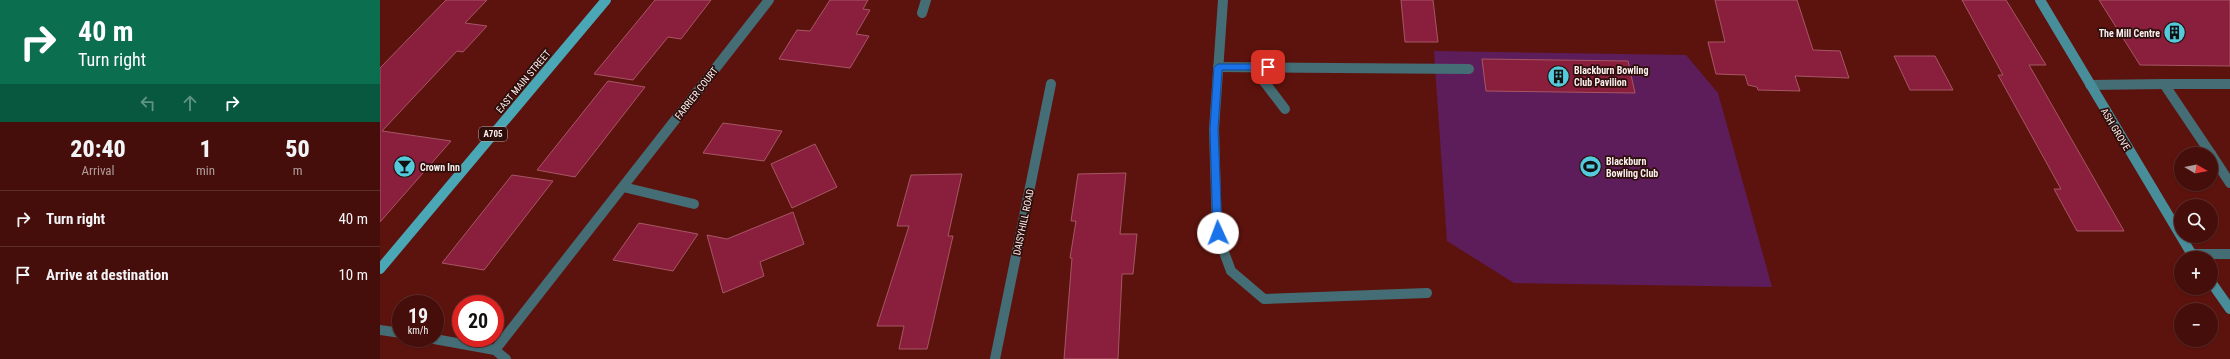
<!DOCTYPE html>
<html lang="en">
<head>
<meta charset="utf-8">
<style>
  body { margin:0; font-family:"Roboto Condensed",sans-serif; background:#501c18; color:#f1f3f6; height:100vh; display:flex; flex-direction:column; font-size:15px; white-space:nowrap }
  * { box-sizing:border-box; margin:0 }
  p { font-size:13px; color:#b09c9c }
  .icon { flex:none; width:22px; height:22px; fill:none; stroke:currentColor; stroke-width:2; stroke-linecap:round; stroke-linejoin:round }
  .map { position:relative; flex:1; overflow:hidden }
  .side { display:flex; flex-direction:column; background:#460e0a; width:380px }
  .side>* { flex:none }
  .top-card { background:#0b6e4f; color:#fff; overflow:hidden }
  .needle { width:26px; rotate:100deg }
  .controls { position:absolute; left:1794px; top:147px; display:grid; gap:8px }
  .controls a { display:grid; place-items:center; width:44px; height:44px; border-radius:50%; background:#460e0a; box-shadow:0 1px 3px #0004,0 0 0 1px #5e2e2b; font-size:20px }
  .speed { position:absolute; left:12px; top:295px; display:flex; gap:8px; font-size:20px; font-weight:700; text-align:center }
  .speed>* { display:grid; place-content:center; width:52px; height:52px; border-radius:50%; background:#460e0a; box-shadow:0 1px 3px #0004,0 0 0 1px #5e2e2b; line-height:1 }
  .speed small { font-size:10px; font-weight:400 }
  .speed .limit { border:6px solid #d22; background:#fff; color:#111 }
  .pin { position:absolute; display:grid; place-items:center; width:34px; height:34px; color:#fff; margin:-17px; border-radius:8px; box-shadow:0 2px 6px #0006 }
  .me { position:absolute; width:44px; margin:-22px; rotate:358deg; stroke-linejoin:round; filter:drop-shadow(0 0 3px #0008) }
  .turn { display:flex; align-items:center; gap:14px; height:84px; padding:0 12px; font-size:18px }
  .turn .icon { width:52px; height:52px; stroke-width:2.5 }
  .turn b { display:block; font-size:28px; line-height:34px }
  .lanes { display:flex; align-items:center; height:38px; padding:0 12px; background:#0003; justify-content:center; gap:20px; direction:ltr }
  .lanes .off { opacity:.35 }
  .eta { display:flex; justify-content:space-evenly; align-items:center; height:68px; text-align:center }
  .eta b { font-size:24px; font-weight:800; line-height:28px }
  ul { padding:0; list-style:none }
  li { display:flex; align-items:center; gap:12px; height:56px; padding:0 12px; border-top:1px solid #5e2e2b }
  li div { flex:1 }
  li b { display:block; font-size:15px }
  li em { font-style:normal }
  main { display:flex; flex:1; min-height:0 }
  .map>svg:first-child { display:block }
  .green { fill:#5d1d5b }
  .building { fill:#8a1f3d; stroke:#a65665 }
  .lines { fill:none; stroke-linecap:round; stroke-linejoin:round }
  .lane { stroke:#446d75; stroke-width:10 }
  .street { stroke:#446d75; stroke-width:10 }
  .secondary { stroke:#488e9a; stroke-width:10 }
  .primary { stroke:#49a7b6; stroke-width:10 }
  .route { fill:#1a73e8; stroke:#114b97 }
  .labels { text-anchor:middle; stroke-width:3.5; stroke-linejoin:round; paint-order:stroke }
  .shield { fill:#2e0e0b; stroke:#bcacaa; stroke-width:1 }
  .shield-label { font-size:9px; font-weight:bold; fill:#f9efee }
  .poi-label { font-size:10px; font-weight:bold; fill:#f9efee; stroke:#2e0e0b; text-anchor:start }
  .street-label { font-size:10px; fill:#f9efee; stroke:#2e0e0b }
</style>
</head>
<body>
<main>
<section class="side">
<div class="top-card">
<div class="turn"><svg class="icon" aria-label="right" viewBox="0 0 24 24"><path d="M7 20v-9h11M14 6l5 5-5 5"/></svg><div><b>40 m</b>Turn right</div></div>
<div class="lanes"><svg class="icon off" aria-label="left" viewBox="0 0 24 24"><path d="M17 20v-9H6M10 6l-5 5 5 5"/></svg><svg class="icon off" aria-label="ahead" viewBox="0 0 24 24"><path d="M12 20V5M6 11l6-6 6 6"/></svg><svg class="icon" aria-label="right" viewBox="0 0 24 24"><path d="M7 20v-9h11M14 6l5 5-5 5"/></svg></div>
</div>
<div class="eta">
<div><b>20:40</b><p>Arrival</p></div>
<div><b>1</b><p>min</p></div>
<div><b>50</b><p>m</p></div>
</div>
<ul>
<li><svg class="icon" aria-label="right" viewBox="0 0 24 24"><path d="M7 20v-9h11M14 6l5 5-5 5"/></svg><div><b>Turn right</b></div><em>40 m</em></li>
<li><svg class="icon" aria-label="arrive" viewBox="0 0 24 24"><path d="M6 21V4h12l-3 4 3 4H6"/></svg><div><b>Arrive at destination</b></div><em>10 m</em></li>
</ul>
</section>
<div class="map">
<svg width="1850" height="359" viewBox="0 0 1850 359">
  <rect width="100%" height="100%" fill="#5d130d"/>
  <polygon class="green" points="1054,51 1306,55 1338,93 1392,287 1134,283 1067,241"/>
  <g class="building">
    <polygon points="66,0 107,0 85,23 107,26 83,52 77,51 2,131 71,141 0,222 0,68"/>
    <polygon points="275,0 331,0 301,39 288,37 253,80 214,74"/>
    <polygon points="450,0 488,0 483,9 490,10 476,34 489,36 470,68 399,59 417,30 430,31"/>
    <polygon points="1021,0 1053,0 1058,42 1025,42"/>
    <polygon points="1335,0 1417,0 1433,50 1460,51 1469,78 1415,76 1420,91 1378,90 1377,87 1368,85 1365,75 1336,74 1328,42 1345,42"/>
    <polygon points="1582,0 1626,0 1666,65 1649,65 1744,231 1697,231 1674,189 1681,189 1618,75 1623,75"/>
    <polygon points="1719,0 1850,0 1850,66 1760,65"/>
    <polygon points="1514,56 1555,56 1573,90 1530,90"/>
    <polygon points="1102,59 1248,61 1255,93 1106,91"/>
    <polygon points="228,81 265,87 195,177 157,170"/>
    <polygon points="343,123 402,131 384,161 323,153"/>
    <polygon points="435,144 457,187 412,208 391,164"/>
    <polygon points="746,173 740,234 757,234 753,274 742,274 738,359 684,359 692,258 690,258 696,221 691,221 698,174"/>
    <polygon points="582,174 568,236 573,236 547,349 519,349 524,326 497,326 529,226 517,226 531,175"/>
    <polygon points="132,175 173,181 104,270 62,263"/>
    <polygon points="413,212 424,244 380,262 384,276 343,293 327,235 347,239"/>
    <polygon points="259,223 318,234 293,271 233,260"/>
  </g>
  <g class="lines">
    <g class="lane">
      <polyline points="843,0 834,129 837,233 851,271 884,299 1047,293"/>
      <polyline points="542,13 546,0"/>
      <polyline points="838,67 1089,69"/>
      <polyline points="873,67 905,109"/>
      <polyline points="1710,85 1784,84"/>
      <polyline points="1831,154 1784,84 1850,84"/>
      <polyline points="1831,154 1850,183"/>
      <polyline points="1811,254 1850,254"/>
    </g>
    <g class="street">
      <polyline points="243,187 314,204"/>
      <polyline points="0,330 21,333"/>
      <polyline points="49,338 115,350 126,359"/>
      <polyline points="115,350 389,0"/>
      <polyline points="615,359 671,84"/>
    </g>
    <g class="secondary">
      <polyline points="1660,0 1814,258"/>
      <polyline points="1831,282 1850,309"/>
    </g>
    <polyline class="primary" points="0,269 226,0"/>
  </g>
  <polygon class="route" points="838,64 888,64 892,67 888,70 842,70 838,129 842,233 838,237 833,233 830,129 834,67"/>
  <defs>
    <symbol id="building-disc" viewBox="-11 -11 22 22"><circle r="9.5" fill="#54cadd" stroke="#2e0e0b"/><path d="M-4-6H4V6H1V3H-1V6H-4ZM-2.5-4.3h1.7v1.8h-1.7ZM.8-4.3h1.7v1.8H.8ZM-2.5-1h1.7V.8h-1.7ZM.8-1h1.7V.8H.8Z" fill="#111"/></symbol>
    <symbol id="bar-disc" viewBox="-11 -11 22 22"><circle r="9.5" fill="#54cadd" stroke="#2e0e0b"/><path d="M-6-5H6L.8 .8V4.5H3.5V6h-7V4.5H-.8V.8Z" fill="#111"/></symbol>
    <symbol id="stadium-disc" viewBox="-11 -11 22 22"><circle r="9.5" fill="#54cadd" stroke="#2e0e0b"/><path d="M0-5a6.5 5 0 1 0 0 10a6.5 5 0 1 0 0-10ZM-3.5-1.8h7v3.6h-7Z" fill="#111"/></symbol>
  </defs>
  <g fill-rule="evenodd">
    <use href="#building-disc" x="1782" y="20" width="25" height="25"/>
    <use href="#building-disc" x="1166" y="64" width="25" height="25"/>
    <use href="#bar-disc" x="12" y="154" width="25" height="25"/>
    <use href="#stadium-disc" x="1198" y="154" width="25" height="25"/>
  </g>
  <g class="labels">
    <rect class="shield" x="99" y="127" width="28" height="14" rx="3"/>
    <g class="shield-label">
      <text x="113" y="137">A705</text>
    </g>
    <g class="poi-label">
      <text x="1780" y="37" text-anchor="end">The Mill Centre</text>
      <text x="1194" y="74">Blackburn Bowling<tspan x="1194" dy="12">Club Pavilion</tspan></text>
      <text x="1226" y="165">Blackburn<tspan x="1226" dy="12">Bowling Club</tspan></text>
      <text x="40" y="171">Crown Inn</text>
    </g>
    <g class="street-label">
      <text transform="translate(143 81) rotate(-50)" y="4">EAST MAIN STREET</text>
      <text transform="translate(316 93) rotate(-52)" y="4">FARRIER COURT</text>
      <text transform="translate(1736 129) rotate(59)" y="4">ASH GROVE</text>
      <text transform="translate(643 222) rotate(-78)" y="4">DAISYHILL ROAD</text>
    </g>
  </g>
</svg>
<div class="controls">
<a><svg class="needle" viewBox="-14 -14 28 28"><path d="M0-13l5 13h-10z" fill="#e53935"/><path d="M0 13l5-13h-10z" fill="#b09c9c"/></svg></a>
<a><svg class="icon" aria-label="search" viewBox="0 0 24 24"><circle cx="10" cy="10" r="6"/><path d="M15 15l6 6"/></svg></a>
<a>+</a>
<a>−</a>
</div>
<div class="speed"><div>19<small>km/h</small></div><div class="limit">20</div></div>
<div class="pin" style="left:888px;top:67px;background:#d93025"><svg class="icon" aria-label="arrive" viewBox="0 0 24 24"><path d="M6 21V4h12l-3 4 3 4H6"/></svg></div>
<svg class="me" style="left:838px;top:233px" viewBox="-20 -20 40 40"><circle r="19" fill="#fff"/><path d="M0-13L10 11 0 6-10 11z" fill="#1a73e8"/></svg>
</div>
</main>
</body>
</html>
